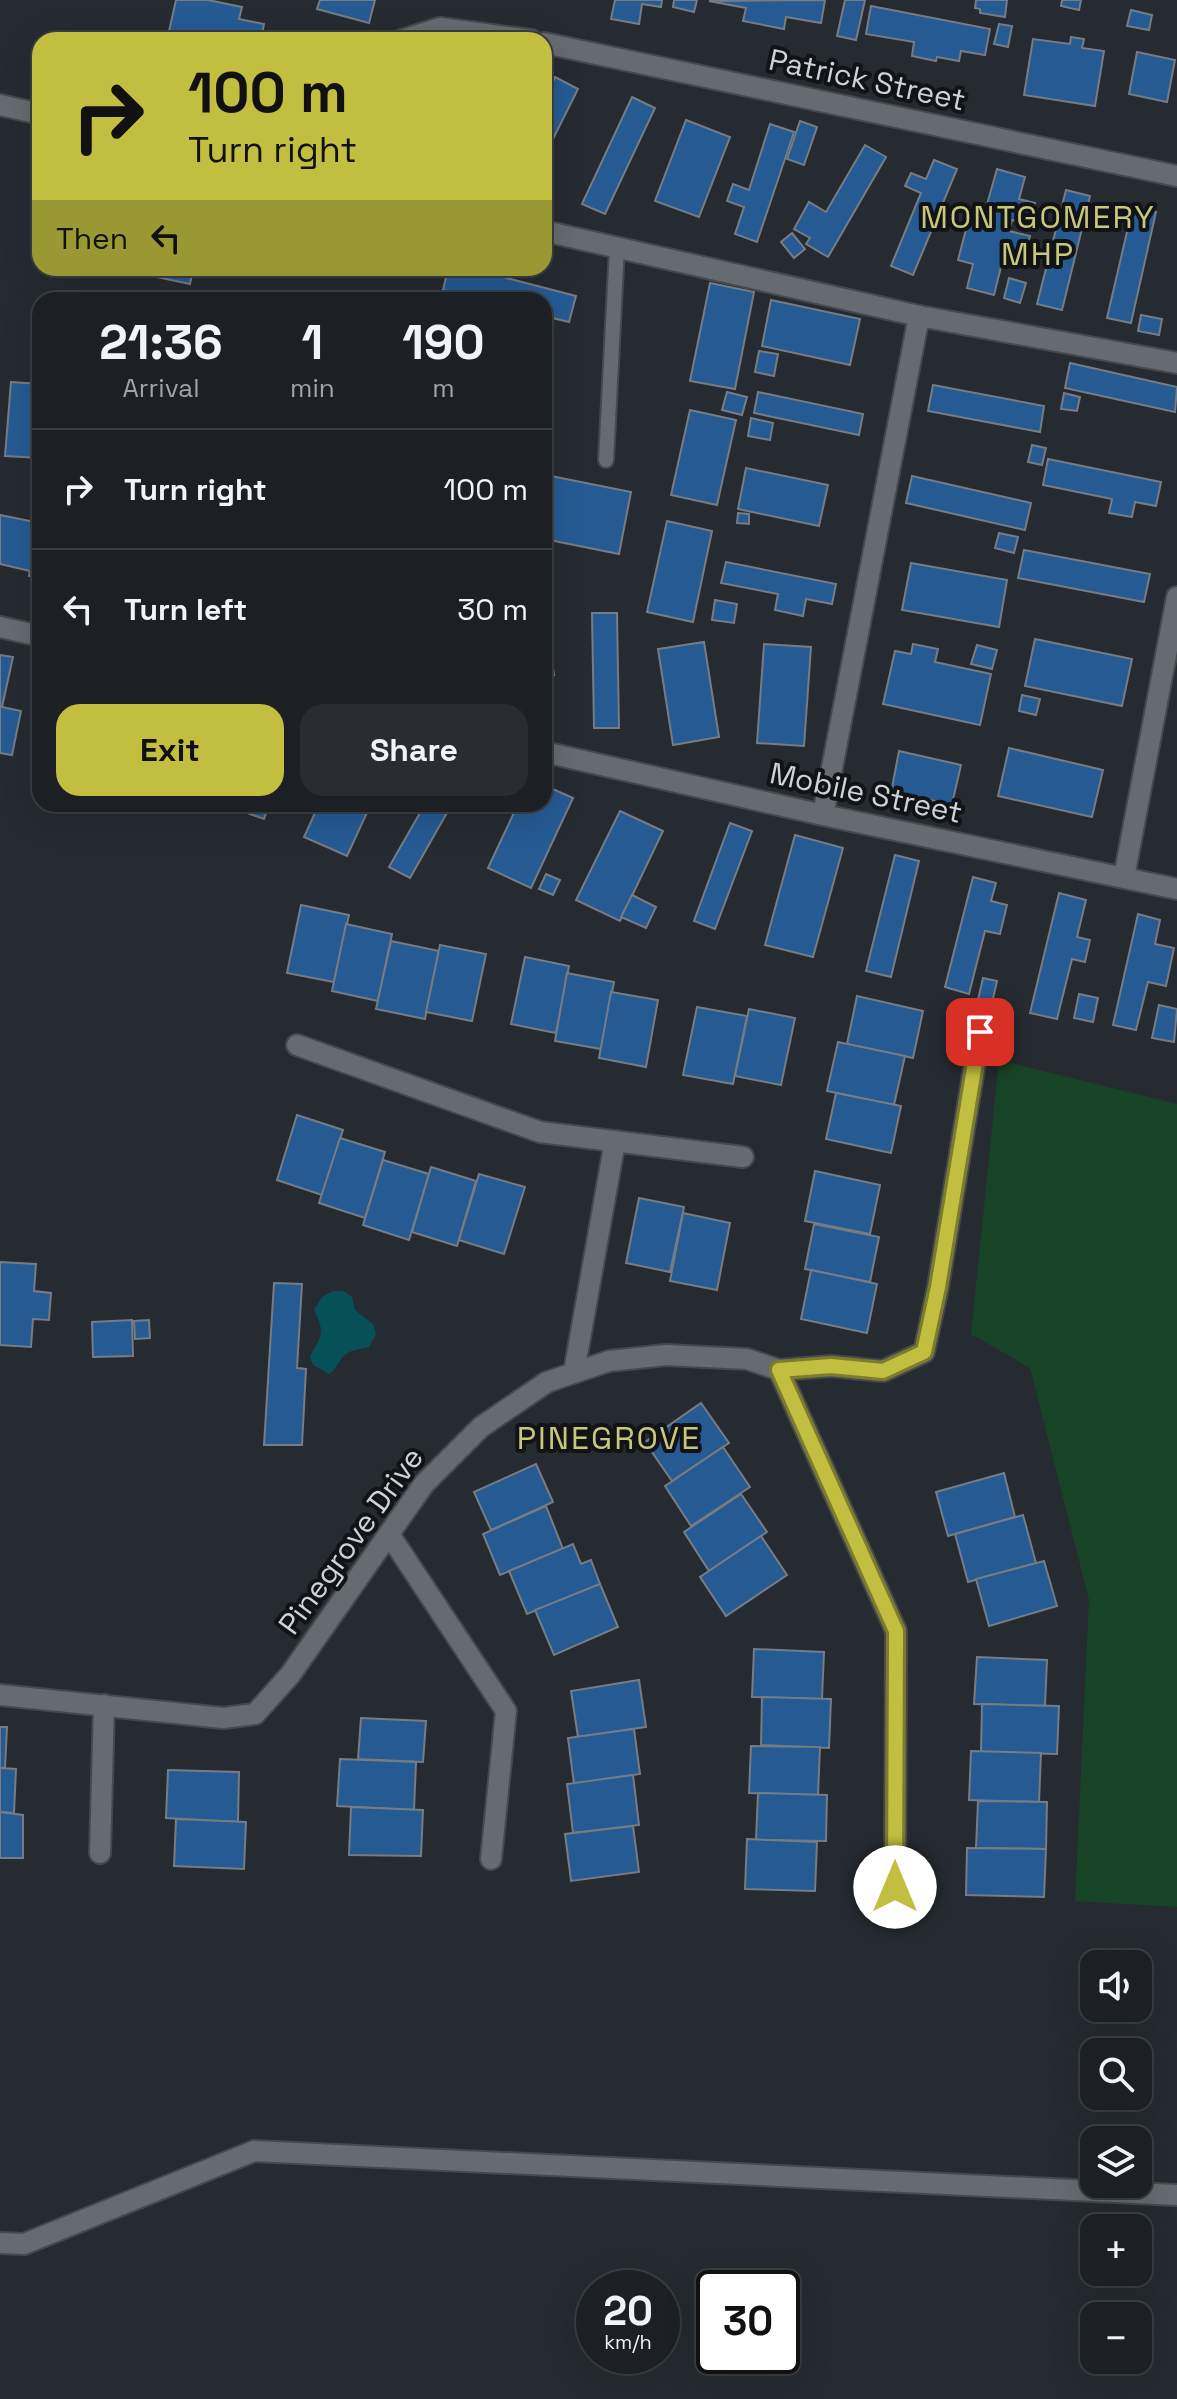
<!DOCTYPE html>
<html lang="en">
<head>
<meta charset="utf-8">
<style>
  body { margin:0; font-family:"Space Grotesk",sans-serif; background:#292d32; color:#f1f3f6; height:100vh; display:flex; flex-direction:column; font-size:30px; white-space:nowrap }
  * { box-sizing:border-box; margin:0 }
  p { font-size:26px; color:#a0a3a7 }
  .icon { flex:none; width:44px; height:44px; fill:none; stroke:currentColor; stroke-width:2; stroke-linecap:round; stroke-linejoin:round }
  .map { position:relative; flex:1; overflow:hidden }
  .panel { position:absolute; left:32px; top:292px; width:520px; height:520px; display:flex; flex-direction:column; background:#1c2025; border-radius:24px; box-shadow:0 8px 32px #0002,0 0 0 2px #3a3e42 }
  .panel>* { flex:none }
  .guide { position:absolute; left:32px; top:32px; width:520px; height:244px; border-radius:24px; box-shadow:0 8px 32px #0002,0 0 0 2px #3a3e42; background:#c1be40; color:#111; overflow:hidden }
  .fabs { position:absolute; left:1080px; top:1950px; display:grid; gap:16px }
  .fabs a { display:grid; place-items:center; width:72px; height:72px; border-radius:16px; background:#1c2025; box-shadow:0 8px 32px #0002,0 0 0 2px #3a3e42; font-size:40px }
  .speed { position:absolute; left:576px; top:2270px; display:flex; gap:16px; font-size:40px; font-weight:700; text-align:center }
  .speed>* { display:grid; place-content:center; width:104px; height:104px; border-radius:50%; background:#1c2025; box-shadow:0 8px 32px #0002,0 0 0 2px #3a3e42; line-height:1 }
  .speed small { font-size:20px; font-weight:400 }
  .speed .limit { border:4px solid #111; border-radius:12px; background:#fff; color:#111 }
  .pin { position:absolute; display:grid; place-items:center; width:68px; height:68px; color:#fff; margin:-34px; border-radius:16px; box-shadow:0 4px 12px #0006 }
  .me { position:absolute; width:88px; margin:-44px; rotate:0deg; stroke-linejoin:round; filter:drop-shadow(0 0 6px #0008) }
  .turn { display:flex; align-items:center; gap:28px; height:168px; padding:0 24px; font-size:36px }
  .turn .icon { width:104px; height:104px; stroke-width:2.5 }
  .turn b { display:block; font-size:56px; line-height:68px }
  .then { display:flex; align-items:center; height:76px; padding:0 24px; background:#0003; gap:16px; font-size:30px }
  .eta { display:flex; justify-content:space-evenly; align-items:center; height:136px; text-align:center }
  .eta b { font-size:48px; font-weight:700; line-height:56px }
  .action { display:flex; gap:16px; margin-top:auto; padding:16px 24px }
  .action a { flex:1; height:92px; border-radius:24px; background:#c1be40; color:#111; font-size:32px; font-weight:700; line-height:92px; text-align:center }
  .action a+a { background:#292d32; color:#f1f3f6 }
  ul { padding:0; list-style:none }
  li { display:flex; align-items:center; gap:24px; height:120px; padding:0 24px; border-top:2px solid #3a3e42 }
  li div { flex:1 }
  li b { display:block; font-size:30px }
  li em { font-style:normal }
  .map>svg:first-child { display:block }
  .green { fill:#174426 }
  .water { fill:#065057 }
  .building { fill:#255a93; stroke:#767c83; stroke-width:2 }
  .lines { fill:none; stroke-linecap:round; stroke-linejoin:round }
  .lane-casing { stroke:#45494e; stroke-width:18 }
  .street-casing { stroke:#45494e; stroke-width:24 }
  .lane { stroke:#656b71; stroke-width:14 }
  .street { stroke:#656b71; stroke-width:20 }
  .route-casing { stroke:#7d7c2a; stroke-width:20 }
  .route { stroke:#c1be40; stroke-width:14 }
  .labels { text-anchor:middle; stroke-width:8; stroke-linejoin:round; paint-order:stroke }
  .street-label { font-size:30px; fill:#cfd2d6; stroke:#111316 }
  .neighbourhood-label { font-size:32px; letter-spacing:2px; fill:#c8c87a; stroke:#111316 }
</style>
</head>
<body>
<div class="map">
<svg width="1177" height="2399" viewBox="0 0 1177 2399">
  <rect width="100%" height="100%" fill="#262b31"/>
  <polygon class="green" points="999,1060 1177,1104 1177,1907 1075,1901 1089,1600 1030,1368 971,1334"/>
  <path class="water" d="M333 1291H344L352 1297 355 1310 373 1324 376 1334 369 1347C359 1349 348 1350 342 1358 336 1365 337 1369 329 1374L313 1365 310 1357C321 1335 326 1334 314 1310L322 1297Z"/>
  <g class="building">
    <polygon points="176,0 208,0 242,7 239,19 264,24 261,40 167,40"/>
    <polygon points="320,0 375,0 369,23 317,9"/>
    <polygon points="615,0 662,0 661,7 642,4 639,24 611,19"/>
    <polygon points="674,0 697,0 694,12 673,7"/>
    <polygon points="825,0 821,23 786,17 784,29 743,21 746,8 709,1"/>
    <polygon points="845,0 865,0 856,40 837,36"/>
    <polygon points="976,0 1007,0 1005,17 980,13 980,9 975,8"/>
    <polygon points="1062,0 1081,0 1079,10 1061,6"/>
    <polygon points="871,6 990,29 985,55 961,51 959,61 937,57 936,61 912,56 914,42 866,34"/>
    <polygon points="1131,10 1152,15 1149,30 1127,26"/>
    <polygon points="999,24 1012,26 1008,47 994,44"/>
    <polygon points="1071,37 1084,39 1082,48 1104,51 1095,106 1024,95 1033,39 1070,44"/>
    <polygon points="1137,52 1175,60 1167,102 1129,94"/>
    <polygon points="555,77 578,89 544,157 544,100"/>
    <polygon points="632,97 655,108 605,214 582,204"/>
    <polygon points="686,120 730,137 699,217 655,201"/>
    <polygon points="800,121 817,127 804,165 787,159"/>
    <polygon points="770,124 794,132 757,242 735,234 744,207 727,201 733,184 749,190"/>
    <polygon points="865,145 886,157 828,257 806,244 810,238 794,229 809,202 826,212"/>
    <polygon points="934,160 957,169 913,275 891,266 921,193 905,186 911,173 926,179"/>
    <polygon points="997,169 1025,177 1019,199 1035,203 1029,224 1012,220 1009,231 1030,236 1022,264 1003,259 994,295 967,288 973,264 958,260 969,218 982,222"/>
    <polygon points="1066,190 1090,196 1062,310 1037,304"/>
    <polygon points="1133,206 1156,212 1131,323 1107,318"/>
    <polygon points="792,233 805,249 794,258 781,242"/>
    <polygon points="134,268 193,268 190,284 133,272"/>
    <polygon points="448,268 468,268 576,296 569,322 544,316 544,300 482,300 443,290"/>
    <polygon points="1009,278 1026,283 1020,303 1004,298"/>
    <polygon points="710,283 754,292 735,389 690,381"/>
    <polygon points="771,300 860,319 850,365 762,346"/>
    <polygon points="1141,315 1162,319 1159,335 1138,331"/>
    <polygon points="759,351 778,354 774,376 755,372"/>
    <polygon points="1070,363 1177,387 1175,412 1065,388"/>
    <polygon points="11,382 40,384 40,458 5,456"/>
    <polygon points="933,385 1044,406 1040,432 928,411"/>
    <polygon points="727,392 747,397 742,415 722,410"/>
    <polygon points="758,392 863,414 859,435 754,413"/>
    <polygon points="1064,393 1080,397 1077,411 1061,409"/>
    <polygon points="690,410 736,420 717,505 671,495"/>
    <polygon points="751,418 773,423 770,440 748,436"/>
    <polygon points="1032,445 1046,448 1042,465 1028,462"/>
    <polygon points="1048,459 1161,482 1156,506 1135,502 1132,517 1109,513 1112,499 1043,485"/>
    <polygon points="746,468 828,485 819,526 738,509"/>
    <polygon points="546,475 631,492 619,554 544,539"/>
    <polygon points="912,476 1031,503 1025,530 906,503"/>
    <polygon points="738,513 749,514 749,524 737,523"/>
    <polygon points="0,515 40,523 40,578 29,576 30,571 0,564"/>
    <polygon points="667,521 712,531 693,622 647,612"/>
    <polygon points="999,533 1018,537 1014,553 995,548"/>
    <polygon points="1024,550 1150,574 1144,602 1018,578"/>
    <polygon points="726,562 836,584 832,604 806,599 803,616 775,610 778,594 721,583"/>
    <polygon points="911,563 1007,580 999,627 902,610"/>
    <polygon points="715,600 737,604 734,623 712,620"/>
    <polygon points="592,613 617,613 619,728 594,728"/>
    <polygon points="1035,639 1132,659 1122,706 1025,686"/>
    <polygon points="704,642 719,737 673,745 658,649"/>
    <polygon points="764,644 811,647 804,746 757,743"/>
    <polygon points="913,644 938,649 935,662 991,674 980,725 883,704 895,651 911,654"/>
    <polygon points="977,645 997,650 992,669 971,664"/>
    <polygon points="0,655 13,657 2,707 21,711 12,755 0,753"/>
    <polygon points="552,660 554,675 544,676 544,661"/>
    <polygon points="1022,695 1040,699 1036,715 1019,711"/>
    <polygon points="1009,748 1103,770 1092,817 998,796"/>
    <polygon points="899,751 961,765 952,804 891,793"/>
    <polygon points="544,785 573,798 531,888 488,868 518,804 544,804"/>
    <polygon points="223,804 269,804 264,819"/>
    <polygon points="319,804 371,804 347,856 304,837"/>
    <polygon points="425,804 452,804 410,878 389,867"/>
    <polygon points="620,811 663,831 620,921 576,900"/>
    <polygon points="730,823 752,831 715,929 694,921"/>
    <polygon points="795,835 843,848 813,957 765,945"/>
    <polygon points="895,855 919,861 891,977 866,971"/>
    <polygon points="546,874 560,880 553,895 539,889"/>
    <polygon points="973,877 996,883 991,901 1007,905 1000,934 985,931 969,994 945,987"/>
    <polygon points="1059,893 1086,900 1077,937 1090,940 1085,962 1072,959 1057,1019 1030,1013"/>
    <polygon points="632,895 656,907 646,928 621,917"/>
    <polygon points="301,905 349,915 334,982 287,973"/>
    <polygon points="1138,914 1160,920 1155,944 1174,948 1166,986 1148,982 1136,1030 1113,1025"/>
    <polygon points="346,924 392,934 378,1001 332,991"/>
    <polygon points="391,941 439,951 425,1019 376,1009"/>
    <polygon points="440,945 486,954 472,1021 426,1012"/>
    <polygon points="525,957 569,966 556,1033 511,1024"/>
    <polygon points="567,973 614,982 601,1049 555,1041"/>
    <polygon points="983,978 997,981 992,1003 978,1000"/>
    <polygon points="611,992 658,1000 646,1067 599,1058"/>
    <polygon points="1079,994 1098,998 1093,1022 1074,1018"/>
    <polygon points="857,996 923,1011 913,1058 847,1044"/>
    <polygon points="1159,1005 1177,1009 1174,1042 1152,1038"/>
    <polygon points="697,1007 747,1016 733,1084 683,1075"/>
    <polygon points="749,1009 795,1018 781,1085 735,1076"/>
    <polygon points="838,1042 905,1056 894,1105 827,1091"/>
    <polygon points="836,1093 901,1106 891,1153 826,1139"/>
    <polygon points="297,1115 343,1130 322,1195 277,1180"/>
    <polygon points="340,1138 385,1152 365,1218 319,1203"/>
    <polygon points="383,1160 429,1174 409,1240 363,1225"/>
    <polygon points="431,1167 476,1181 457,1246 412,1232"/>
    <polygon points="815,1171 880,1185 870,1234 805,1221"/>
    <polygon points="479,1174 525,1187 504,1254 459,1240"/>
    <polygon points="639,1198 684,1207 670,1272 626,1263"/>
    <polygon points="683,1213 730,1223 717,1290 670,1281"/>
    <polygon points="814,1224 879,1237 870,1282 805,1269"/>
    <polygon points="0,1262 36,1264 34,1291 51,1293 49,1320 33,1319 31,1347 0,1345"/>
    <polygon points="811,1270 877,1284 867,1333 801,1319"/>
    <polygon points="274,1283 302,1284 297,1368 306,1369 302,1445 264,1445"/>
    <polygon points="132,1320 133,1356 93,1357 92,1322"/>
    <polygon points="149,1320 150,1338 135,1339 134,1321"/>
    <polygon points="701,1403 729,1443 672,1481 645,1442"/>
    <polygon points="723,1447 750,1487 691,1526 665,1486"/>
    <polygon points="536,1464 553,1502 491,1530 474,1492"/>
    <polygon points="1004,1473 1015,1517 948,1536 936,1492"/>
    <polygon points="741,1494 767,1532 709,1571 684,1532"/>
    <polygon points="546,1506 563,1549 500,1575 483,1534"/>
    <polygon points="1023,1515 1036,1563 968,1582 955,1534"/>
    <polygon points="761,1536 787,1575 726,1616 700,1577"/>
    <polygon points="573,1544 581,1564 591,1560 600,1584 527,1614 509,1571"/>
    <polygon points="1044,1561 1057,1606 989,1626 976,1579"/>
    <polygon points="600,1584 618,1627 554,1655 535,1610"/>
    <polygon points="754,1649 824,1652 822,1699 752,1697"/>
    <polygon points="977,1657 1047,1660 1045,1706 974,1704"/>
    <polygon points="639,1680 646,1727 578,1737 571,1691"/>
    <polygon points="762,1697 831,1699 829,1748 761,1745"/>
    <polygon points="982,1704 1059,1706 1057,1754 981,1752"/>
    <polygon points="361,1718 426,1721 423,1762 358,1759"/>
    <polygon points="0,1727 7,1727 5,1768 0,1768"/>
    <polygon points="634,1729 640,1774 574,1784 568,1738"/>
    <polygon points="751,1746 820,1747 818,1795 749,1793"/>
    <polygon points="971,1751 1041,1753 1039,1802 969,1800"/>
    <polygon points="340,1759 416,1762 414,1810 337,1806"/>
    <polygon points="0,1768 16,1769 14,1813 0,1812"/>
    <polygon points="168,1770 239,1772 238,1822 166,1818"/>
    <polygon points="633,1775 639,1825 573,1833 567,1784"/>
    <polygon points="758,1793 827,1795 826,1841 756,1840"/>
    <polygon points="978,1801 1047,1802 1046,1849 976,1848"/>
    <polygon points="351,1807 423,1810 421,1856 349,1855"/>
    <polygon points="0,1812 23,1815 23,1858 0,1858"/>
    <polygon points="176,1819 246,1822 244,1869 174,1866"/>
    <polygon points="633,1826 639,1872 571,1881 565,1834"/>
    <polygon points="747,1839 817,1842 815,1891 745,1889"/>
    <polygon points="967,1848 1046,1849 1044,1897 966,1895"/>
  </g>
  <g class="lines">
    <defs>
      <polyline id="lane" points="606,460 617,247"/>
      <g id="street">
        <polyline points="402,40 440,28 531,40"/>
        <polyline points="544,43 1177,176"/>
        <polyline points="0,105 40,114"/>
        <polyline points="544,231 919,316 1177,363"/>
        <polyline points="0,627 40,636"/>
        <polyline points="544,752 823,815 1177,889"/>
        <polyline points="823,815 919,316"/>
        <polyline points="1124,877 1177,597"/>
        <polyline points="297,1045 540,1132 743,1157"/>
        <polyline points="779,1370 831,1366 883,1371 924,1352 938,1287 980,1032"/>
        <polyline points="574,1372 615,1141"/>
        <polyline points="389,1534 506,1711 491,1859"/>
        <polyline points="0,1695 223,1718 255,1714 290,1675 424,1484 481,1427 547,1382 609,1361 666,1355 747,1359 779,1370 896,1631 895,1887"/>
        <polyline points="100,1853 104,1705"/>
        <polyline points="0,2243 24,2244 254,2151 1177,2195"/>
      </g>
    </defs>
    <use href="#lane" class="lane-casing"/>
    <use href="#street" class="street-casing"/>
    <use href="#lane" class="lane"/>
    <use href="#street" class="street"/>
  </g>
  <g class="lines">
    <defs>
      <polyline id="route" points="895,1887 896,1631 779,1370 831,1366 883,1371 924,1352 938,1287 980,1032"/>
    </defs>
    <use href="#route" class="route-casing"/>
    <use href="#route" class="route"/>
  </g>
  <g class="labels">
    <g class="street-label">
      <text transform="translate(867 80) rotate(12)" y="10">Patrick Street</text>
      <text transform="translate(866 793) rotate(12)" y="10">Mobile Street</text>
      <text transform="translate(351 1541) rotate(-54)" y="10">Pinegrove Drive</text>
    </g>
    <g class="neighbourhood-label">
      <text x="1038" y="228">MONTGOMERY<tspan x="1038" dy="37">MHP</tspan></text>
      <text x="609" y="1449">PINEGROVE</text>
    </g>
  </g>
</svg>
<div class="fabs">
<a><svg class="icon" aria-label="sound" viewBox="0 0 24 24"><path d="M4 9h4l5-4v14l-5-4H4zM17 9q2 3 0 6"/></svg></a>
<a><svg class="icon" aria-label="search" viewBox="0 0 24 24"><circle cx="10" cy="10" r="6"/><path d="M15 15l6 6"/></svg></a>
<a><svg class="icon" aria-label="layers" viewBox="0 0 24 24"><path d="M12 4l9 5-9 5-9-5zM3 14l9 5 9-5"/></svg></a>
<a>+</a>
<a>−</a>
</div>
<div class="speed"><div>20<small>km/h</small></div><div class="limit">30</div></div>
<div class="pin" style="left:980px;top:1032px;background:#d93025"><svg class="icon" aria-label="arrive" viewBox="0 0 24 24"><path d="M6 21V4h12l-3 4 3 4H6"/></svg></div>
<svg class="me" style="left:895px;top:1887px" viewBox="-20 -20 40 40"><circle r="19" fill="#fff"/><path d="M0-13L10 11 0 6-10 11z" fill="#c1be40"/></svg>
<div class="guide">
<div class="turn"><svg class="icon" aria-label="right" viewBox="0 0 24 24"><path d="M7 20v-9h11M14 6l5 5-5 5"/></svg><div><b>100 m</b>Turn right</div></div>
<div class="then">Then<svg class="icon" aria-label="left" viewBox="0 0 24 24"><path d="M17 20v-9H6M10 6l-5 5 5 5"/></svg></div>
</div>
<section class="panel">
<div class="eta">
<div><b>21:36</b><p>Arrival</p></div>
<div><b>1</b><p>min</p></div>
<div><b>190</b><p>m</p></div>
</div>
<ul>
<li><svg class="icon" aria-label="right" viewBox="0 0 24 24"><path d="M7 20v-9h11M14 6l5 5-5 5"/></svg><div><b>Turn right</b></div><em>100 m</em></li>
<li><svg class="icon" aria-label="left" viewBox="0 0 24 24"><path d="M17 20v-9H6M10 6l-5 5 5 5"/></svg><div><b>Turn left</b></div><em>30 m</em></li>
</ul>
<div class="action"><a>Exit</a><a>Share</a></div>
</section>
</div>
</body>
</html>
